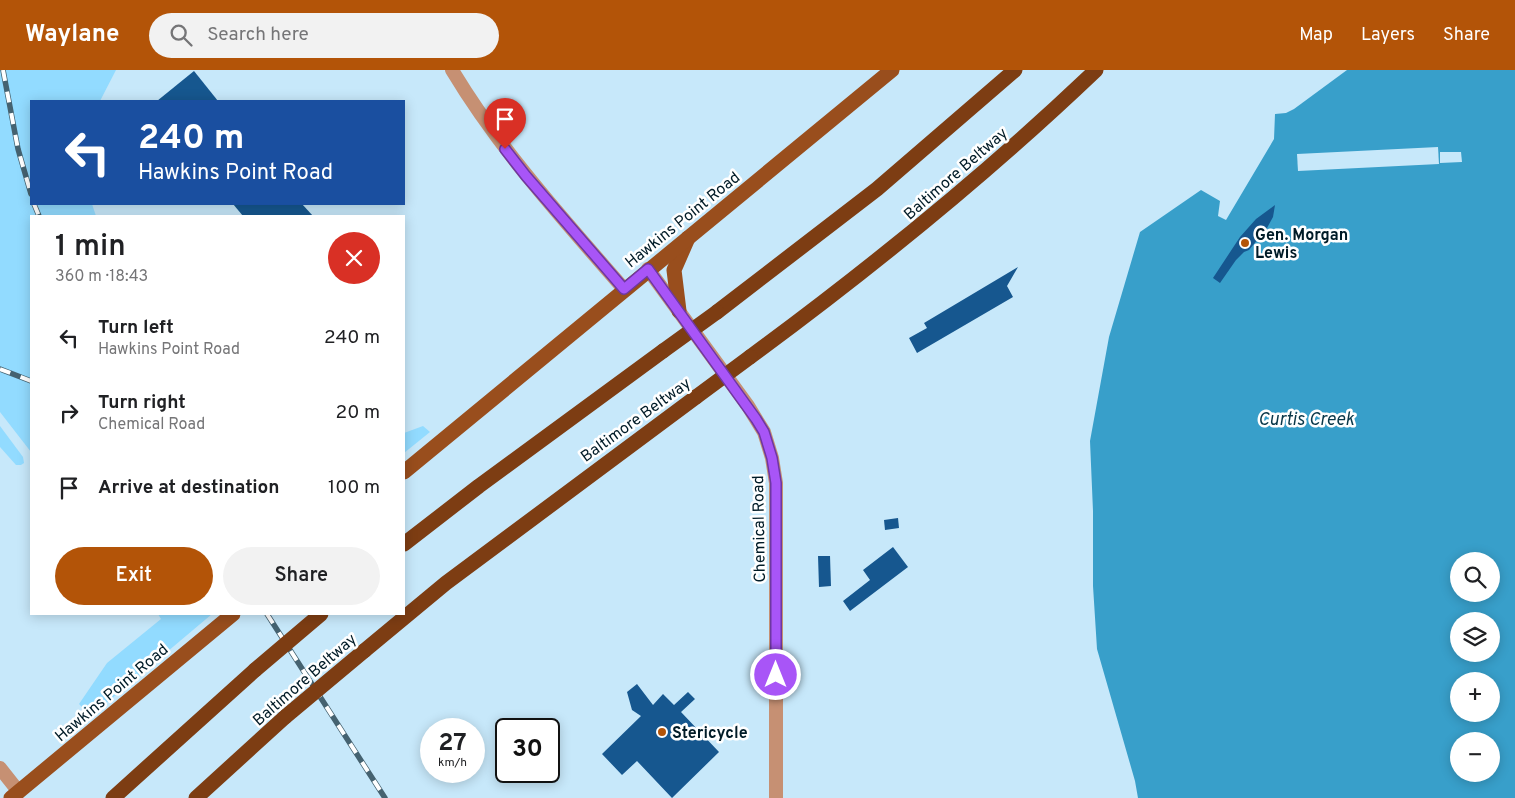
<!DOCTYPE html>
<html lang="en">
<head>
<meta charset="utf-8">
<style>
  body { margin:0; font-family:Overpass,sans-serif; background:#f2f2f2; color:#202124; height:100vh; display:flex; flex-direction:column; font-size:19px; white-space:nowrap }
  * { box-sizing:border-box; margin:0 }
  p { font-size:16px; color:#757577 }
  .icon { flex:none; width:28px; height:28px; fill:none; stroke:currentColor; stroke-width:2; stroke-linecap:round; stroke-linejoin:round }
  .map { position:relative; flex:1; overflow:hidden }
  .sheet { position:absolute; left:30px; top:145px; width:375px; height:400px; display:flex; flex-direction:column; background:#fff; border-radius:0px; box-shadow:0 2px 12px #0003 }
  .sheet>* { flex:none }
  .top-card { position:absolute; left:30px; top:30px; width:375px; height:105px; border-radius:0px; box-shadow:0 2px 12px #0003; background:#1a4fa0; color:#fff; overflow:hidden }
  .tools { position:absolute; left:1450px; top:482px; display:grid; gap:10px }
  .tools a { display:grid; place-items:center; width:50px; height:50px; border-radius:50%; background:#fff; box-shadow:0 2px 12px #0003; font-size:25px }
  .speed { position:absolute; left:420px; top:648px; display:flex; gap:10px; font-size:25px; font-weight:700; text-align:center }
  .speed>* { display:grid; place-content:center; width:65px; height:65px; border-radius:50%; background:#fff; box-shadow:0 2px 12px #0003; line-height:1 }
  .speed small { font-size:12px; font-weight:400 }
  .speed .limit { border:2px solid #111; border-radius:8px; background:#fff; color:#111 }
  .pin { position:absolute; display:grid; place-items:center; width:42px; height:42px; color:#fff; margin:-51px -21px; border-radius:50% 50% 50% 0; rotate:-45deg; box-shadow:0 0 5px #0007 }
  .pin .icon { rotate:45deg }
  .me { position:absolute; width:55px; margin:-28px; rotate:0deg; stroke-linejoin:round; filter:drop-shadow(0 0 4px #0008) }
  .turn { display:flex; align-items:center; gap:18px; height:105px; padding:0 25px; font-size:22px }
  .turn .icon { width:65px; height:65px; stroke-width:2.5 }
  .turn b { display:block; font-size:35px; line-height:42px }
  .round { display:grid; place-items:center; flex:none; width:52px; height:52px; border-radius:26px; background:#f2f2f2 }
  .head { display:flex; align-items:center; justify-content:space-between; height:85px; padding:0 25px }
  h1 { font-size:30px; font-weight:600; line-height:38px }
  .primary-button { display:flex; gap:10px; margin-top:auto; padding:10px 25px }
  .primary-button a { flex:1; height:58px; border-radius:30px; background:#b35408; color:#fff; font-size:20px; font-weight:600; line-height:58px; text-align:center }
  .primary-button a+a { background:#f2f2f2; color:#202124 }
  ul { padding:0; list-style:none }
  li { display:flex; align-items:center; gap:15px; height:75px; padding:0 25px }
  li div { flex:1 }
  li b { display:block; font-size:19px }
  li em { font-style:normal }
  header { display:flex; align-items:center; gap:30px; box-sizing:border-box; height:70px; padding:0 25px; background:#b35408; color:#fff }
  header strong { font-size:24px }
  nav { display:flex; gap:28px; margin-inline-start:auto; font-size:18px }
  .search { width:350px; height:45px; background:#f2f2f2; display:flex; align-items:center; gap:12px; box-sizing:border-box; padding:0 18px; border-radius:28px; color:#757577; font-size:19px }
  .map>svg:first-child { display:block }
  .green { fill:#92dbff }
  .water { fill:#389fca; fill-rule:evenodd }
  .pier { fill:#c7e8fa }
  .building { fill:#16578f }
  .lines { fill:none; stroke-linecap:round; stroke-linejoin:round }
  .minor { stroke:#c69073; stroke-width:14 }
  .primary { stroke:#994e1d; stroke-width:15 }
  .motorway { stroke:#7d3d13; stroke-width:15 }
  .rail-casing { stroke:#456270; stroke-width:5.5 }
  .rail { stroke:#fff; stroke-width:4; stroke-dasharray:11; stroke-linecap:butt }
  .motorway-bridge { stroke:#7d3d13; stroke-width:15 }
  .route-casing { stroke:#6d37a1; stroke-width:12 }
  .route { stroke:#a855f7; stroke-width:9 }
  .poi-dot { fill:#b35408; stroke:#fff; stroke-width:2 }
  .labels { text-anchor:middle; stroke-width:5; stroke-linejoin:round; paint-order:stroke }
  .street-label { font-size:16px; fill:#001b27; stroke:#fff }
  .poi-label { font-size:16px; font-weight:bold; fill:#001b27; stroke:#fff; text-anchor:start }
  .water-label { font-size:18px; font-style:italic; fill:#093749; stroke:#fff }
</style>
</head>
<body>
<header>
<strong>Waylane</strong>
<div class="search"><svg class="icon" aria-label="search" viewBox="0 0 24 24"><circle cx="10" cy="10" r="6"/><path d="M15 15l6 6"/></svg>Search here</div>
<nav><a>Map</a><a>Layers</a><a>Share</a></nav>
</header>
<div class="map">
<svg width="1515" height="728" viewBox="0 0 1515 728">
  <rect width="100%" height="100%" fill="#c7e8fa"/>
  <g class="green">
    <polygon points="0,0 116,0 100,31 31,31 31,134 92,134 96,146 31,146 31,382 0,342"/>
    <polygon points="0,356 23,387 24,393 21,395 16,395 0,377"/>
    <polygon points="423,356 430,362 404,383 404,363"/>
    <polygon points="158,544 212,544 91,646 79,634 107,593 161,549"/>
  </g>
  <path class="water" d="M1335 0H1515V728H1138L1135 711 1097 579 1093 516V441L1090 371 1109 267 1140 162 1201 120 1220 131 1218 146 1226 150 1274 69 1275 44ZM1459 491H1491V524H1459ZM1459 551H1491V584H1459ZM1459 611H1491V644H1459ZM1459 671H1491V704H1459Z"/>
  <g class="pier">
    <polygon points="1331,0 1347,0 1294,39 1286,43 1275,44 1274,42"/>
    <polygon points="1438,77 1439,94 1298,101 1297,84"/>
    <polygon points="1440,82 1461,82 1462,92 1440,93"/>
  </g>
  <g class="building">
    <polygon points="194,1 218,31 157,31"/>
    <polygon points="233,134 302,134 313,146 243,146"/>
    <polygon points="1275,135 1273,147 1267,158 1249,180 1244,182 1236,190 1220,213 1213,208 1240,167 1256,149"/>
    <polygon points="1018,197 1007,216 1013,227 917,283 909,268 927,258 924,253"/>
    <polygon points="898,448 899,458 885,460 884,450"/>
    <polygon points="893,477 908,497 850,541 843,531 870,510 863,500"/>
    <polygon points="818,486 830,486 831,516 819,517"/>
    <polygon points="637,614 653,635 663,624 674,635 688,622 695,629 681,642 719,682 672,728 637,691 622,705 602,684 641,646 632,640 627,622"/>
  </g>
  <g class="lines">
    <g class="minor">
      <path d="M452 0C500 80 563 149 624 219"/>
      <polyline points="648,199 748,336 764,362 772,388 776,413 776,728"/>
      <polyline points="0,698 19,722"/>
    </g>
    <g class="primary">
      <polyline points="679,241 674,200 688,168"/>
      <polyline points="404,402 892,0"/>
      <polyline points="11,728 233,544"/>
    </g>
    <g class="motorway">
      <polyline points="717,242 877,119 1015,0"/>
      <path d="M750 287C871 198 987 104 1096 0"/>
      <polyline points="404,474 479,416 663,281"/>
      <polyline points="364,581 446,513 696,327"/>
      <polyline points="113,728 255,600"/>
      <polyline points="196,728 285,647"/>
    </g>
    <defs>
      <g id="rail">
        <polyline points="3,0 18,79 31,124"/>
        <polyline points="34,134 39,146"/>
        <polyline points="0,299 31,311"/>
        <polyline points="267,544 385,728"/>
      </g>
    </defs>
    <use href="#rail" class="rail-casing"/>
    <use href="#rail" class="rail"/>
    <g class="motorway-bridge">
      <polyline points="663,281 717,242"/>
      <polyline points="696,327 750,287"/>
      <polyline points="255,600 321,544"/>
      <polyline points="285,647 364,581"/>
    </g>
  </g>
  <g class="lines">
    <defs>
      <polyline id="route" points="505,79 526,106 624,219 648,199 756,349 764,362 772,388 776,413 776,605"/>
    </defs>
    <use href="#route" class="route-casing"/>
    <use href="#route" class="route"/>
  </g>
  <g class="poi-dot">
    <circle cx="1245" cy="173" r="5"/>
    <circle cx="662" cy="662" r="5"/>
  </g>
  <g class="labels">
    <g class="street-label">
      <text transform="translate(955 103) rotate(-41)" y="6">Baltimore Beltway</text>
      <text transform="translate(682 149) rotate(-39)" y="6">Hawkins Point Road</text>
      <text transform="translate(635 349) rotate(-36)" y="6">Baltimore Beltway</text>
      <text transform="translate(758 459) rotate(-91)" y="6">Chemical Road</text>
      <text transform="translate(304 609) rotate(-41)" y="6">Baltimore Beltway</text>
      <text transform="translate(111 622) rotate(-40)" y="6">Hawkins Point Road</text>
    </g>
    <g class="poi-label">
      <text x="1255" y="170">Gen. Morgan<tspan x="1255" dy="18">Lewis</tspan></text>
      <text x="672" y="668">Stericycle</text>
    </g>
    <g class="water-label">
      <text x="1306" y="355">Curtis Creek</text>
    </g>
  </g>
</svg>
<div class="tools">
<a><svg class="icon" aria-label="search" viewBox="0 0 24 24"><circle cx="10" cy="10" r="6"/><path d="M15 15l6 6"/></svg></a>
<a><svg class="icon" aria-label="layers" viewBox="0 0 24 24"><path d="M12 4l9 5-9 5-9-5zM3 14l9 5 9-5"/></svg></a>
<a>+</a>
<a>−</a>
</div>
<div class="speed"><div>27<small>km/h</small></div><div class="limit">30</div></div>
<div class="pin" style="left:505px;top:79px;background:#d93025"><svg class="icon" aria-label="arrive" viewBox="0 0 24 24"><path d="M6 21V4h12l-3 4 3 4H6"/></svg></div>
<svg class="me" style="left:776px;top:605px" viewBox="-20 -20 40 40"><circle r="17" fill="#a855f7" stroke="#fff" stroke-width="3"/><path d="M0-11L8 9 0 5-8 9z" fill="#fff"/></svg>
<div class="top-card">
<div class="turn"><svg class="icon" aria-label="left" viewBox="0 0 24 24"><path d="M17 20v-9H6M10 6l-5 5 5 5"/></svg><div><b>240 m</b>Hawkins Point Road</div></div>
</div>
<section class="sheet">
<div class="head"><div><h1>1 min</h1><p>360 m · 18:43</p></div><a class="round" style="background:#d93025;color:#fff"><svg class="icon" aria-label="close" viewBox="0 0 24 24"><path d="M6 6l12 12M18 6L6 18"/></svg></a></div>
<ul>
<li><svg class="icon" aria-label="left" viewBox="0 0 24 24"><path d="M17 20v-9H6M10 6l-5 5 5 5"/></svg><div><b>Turn left</b><p>Hawkins Point Road</p></div><em>240 m</em></li>
<li><svg class="icon" aria-label="right" viewBox="0 0 24 24"><path d="M7 20v-9h11M14 6l5 5-5 5"/></svg><div><b>Turn right</b><p>Chemical Road</p></div><em>20 m</em></li>
<li><svg class="icon" aria-label="arrive" viewBox="0 0 24 24"><path d="M6 21V4h12l-3 4 3 4H6"/></svg><div><b>Arrive at destination</b></div><em>100 m</em></li>
</ul>
<div class="primary-button"><a>Exit</a><a>Share</a></div>
</section>
</div>
</body>
</html>
